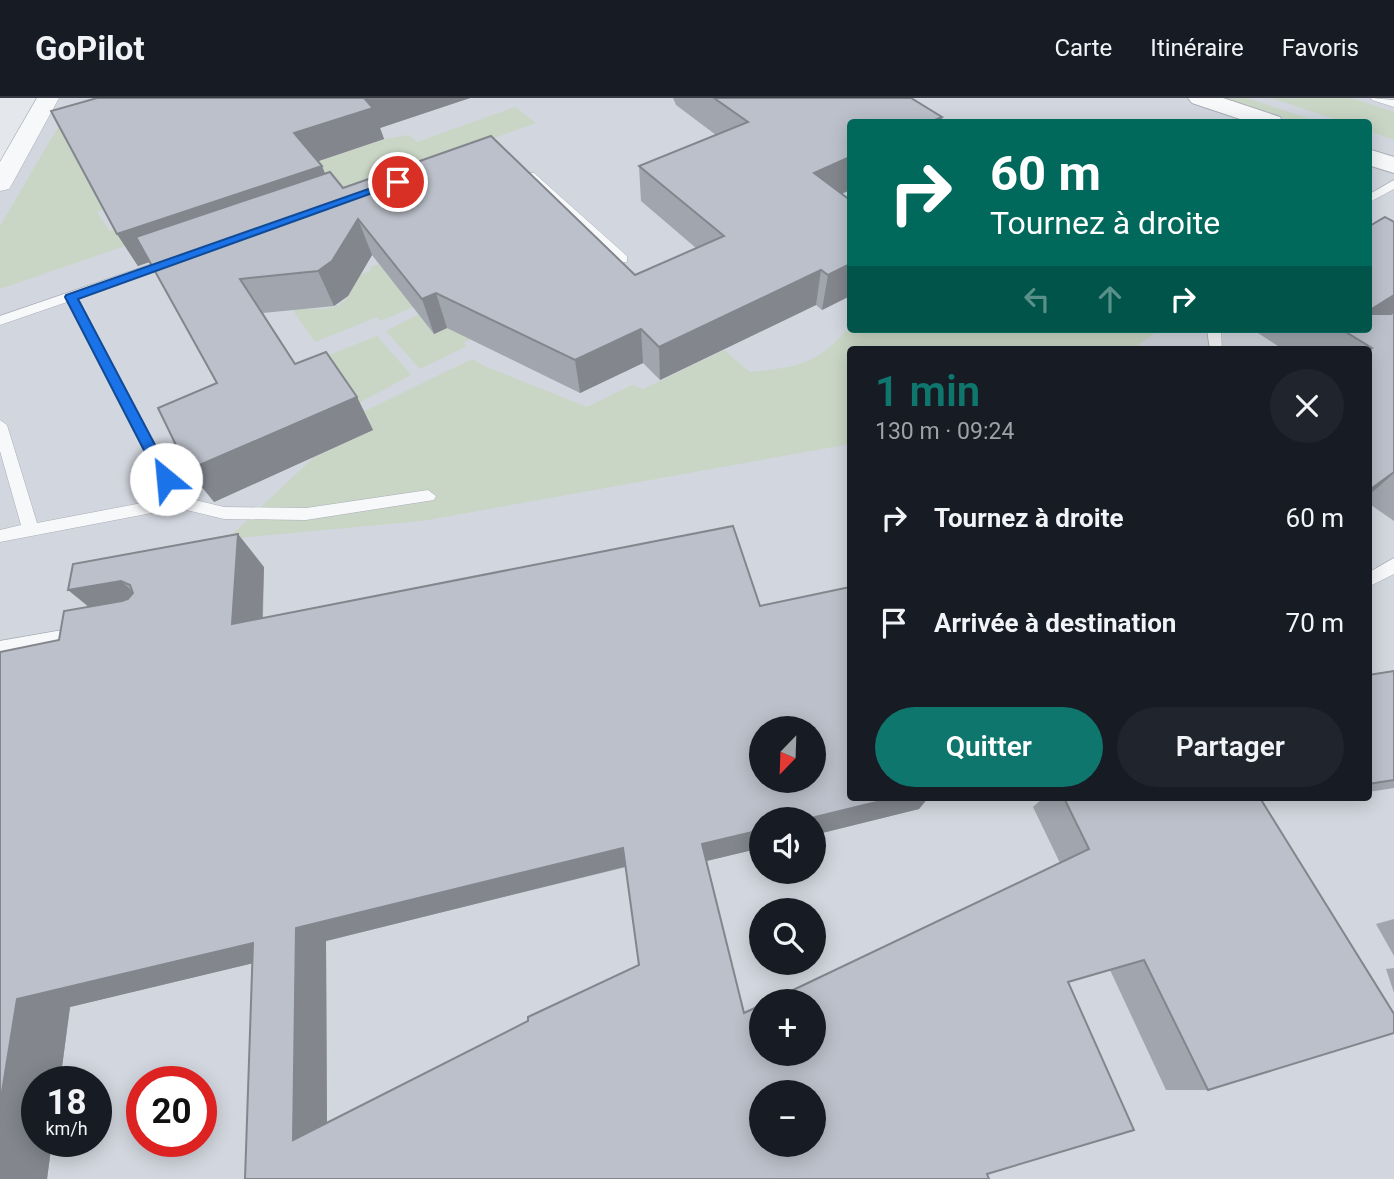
<!DOCTYPE html>
<html lang="fr">
<head>
<meta charset="utf-8">
<style>
  body { margin:0; font-family:Roboto,sans-serif; background:#20242c; color:#f1f3f6; height:100vh; display:flex; flex-direction:column; font-size:26px; white-space:nowrap }
  * { box-sizing:border-box; margin:0 }
  p { font-size:23px; color:#9ea1a6 }
  .icon { flex:none; width:38px; height:38px; fill:none; stroke:currentColor; stroke-width:2; stroke-linecap:round; stroke-linejoin:round }
  .map { position:relative; flex:1; overflow:hidden }
  .details { position:absolute; left:847px; top:248px; width:525px; height:455px; display:flex; flex-direction:column; background:#171b24; border-radius:7px; box-shadow:0 4px 18px #0003 }
  .details>* { flex:none }
  .banner { position:absolute; left:847px; top:21px; width:525px; height:214px; border-radius:7px; box-shadow:0 4px 18px #0003; background:#00695c; color:#fff; overflow:hidden }
  .needle { width:46px; rotate:203deg }
  .buttons { position:absolute; left:749px; top:618px; display:grid; gap:14px }
  .buttons a { display:grid; place-items:center; width:77px; height:77px; border-radius:50%; background:#171b24; box-shadow:0 4px 18px #0003; font-size:35px }
  .speed { position:absolute; left:21px; top:968px; display:flex; gap:14px; font-size:35px; font-weight:700; text-align:center }
  .speed>* { display:grid; place-content:center; width:91px; height:91px; border-radius:50%; background:#171b24; box-shadow:0 4px 18px #0003; line-height:1 }
  .speed small { font-size:18px; font-weight:400 }
  .speed .limit { border:10px solid #d22; background:#fff; color:#111 }
  .pin { position:absolute; display:grid; place-items:center; width:60px; height:60px; color:#fff; margin:-30px; border:4px solid #fff; border-radius:50%; box-shadow:0 2px 7px #0007 }
  .me { position:absolute; width:77px; margin:-38px; rotate:332deg; stroke-linejoin:round; filter:drop-shadow(0 0 5px #0008) }
  .turn { display:flex; align-items:center; gap:24px; height:147px; padding:0 28px; font-size:32px }
  .turn .icon { width:91px; height:91px; stroke-width:2.5 }
  .turn b { display:block; font-size:49px; line-height:60px }
  .lanes { display:flex; align-items:center; height:66px; padding:0 28px; background:#0003; justify-content:center; gap:35px; direction:ltr }
  .lanes .off { opacity:.35 }
  .round { display:grid; place-items:center; flex:none; width:74px; height:74px; border-radius:37px; background:#20242c }
  .head { display:flex; align-items:center; justify-content:space-between; height:119px; padding:0 28px }
  h1 { font-size:42px; font-weight:600; line-height:52px; color:#0f766e }
  .cta { display:flex; gap:14px; margin-top:auto; padding:14px 28px }
  .cta a { flex:1; height:80px; border-radius:42px; background:#0f766e; color:#fff; font-size:28px; font-weight:600; line-height:80px; text-align:center }
  .cta a+a { background:#20242c; color:#f1f3f6 }
  ul { padding:0; list-style:none }
  li { display:flex; align-items:center; gap:21px; height:105px; padding:0 28px }
  li div { flex:1 }
  li b { display:block; font-size:26px }
  li em { font-style:normal }
  header { display:flex; align-items:center; gap:42px; box-sizing:border-box; height:98px; padding:0 35px; background:#171b24; border-bottom:2px solid #363941 }
  header strong { font-size:33px }
  nav { display:flex; gap:38px; margin-inline-start:auto; font-size:24px }
  .map>svg:first-child { display:block }
  .built { fill:#d2d6de; fill-rule:evenodd }
  .green { fill:#c9d6c5 }
  .lines { fill:none; stroke-linecap:round; stroke-linejoin:round }
  .service-casing { stroke:#a9aeb7; stroke-width:1 }
  .minor-casing { stroke:#a9aeb7; stroke-width:1 }
  .tertiary-casing { stroke:#a9aeb7; stroke-width:2 }
  .service { fill:#f7f8fa; fill-rule:evenodd }
  .minor { fill:#f7f8fa; fill-rule:evenodd }
  .tertiary { fill:#f7f8fa; fill-rule:evenodd }
  .wall { fill:#a1a5ae; fill-rule:evenodd }
  .shaded-wall { fill:#83868d }
  .building { fill:#bbc0ca; stroke:#83868d; stroke-width:2; fill-rule:evenodd }
  .route { fill:#1a73e8; stroke:#114b97; stroke-width:2 }
</style>
</head>
<body>
<header>
<strong>GoPilot</strong>
<nav><a>Carte</a><a>Itinéraire</a><a>Favoris</a></nav>
</header>
<div class="map">
<svg width="1394" height="1081" viewBox="0 0 1394 1081">
  <rect width="100%" height="100%" fill="#e4e7ec"/>
  <path class="built" d="M53 0H1394V1081H0V86ZM850 24H1368V231H850ZM850 252H1368V700H850ZM761 630H814V682H761ZM761 721H814V774H761ZM761 812H814V864H761ZM761 903H814V956H761ZM37 984H96V1043H37ZM142 984H201V1043H142ZM761 994H814V1046H761Z"/>
  <g class="green">
    <polygon points="1224,0 1247,0 1319,24 1295,24"/>
    <polygon points="1271,0 1352,0 1394,14 1394,42 1369,33 1368,24 1343,24"/>
    <polygon points="515,9 536,25 157,162 145,141 0,191 0,128 64,19 107,110 97,114 110,133 384,41 409,37 417,44"/>
    <path d="M379 166 413 209 381 223 377 219 315 244 288 205C307 211 339 218 350 195 352 190 352 184 355 179L372 172 370 169Z"/>
    <polygon points="419,216 460,224 473,240 463,245 467,248 420,271 386,233"/>
    <path d="M850 229V231H1160L1132 252H850V346L422 423 227 441 361 315 472 261 484 268 587 309 632 287 643 291 724 252 750 274C800 269 815 267 850 229Z"/>
    <polygon points="377,238 411,277 355,307 296,270"/>
  </g>
  <g class="lines">
    <defs>
      <g id="service">
        <polygon points="1371,0 1394,2 1394,9 1372,2"/>
        <polygon points="526,75 534,75 627,158 627,164 619,164 526,79"/>
        <polygon points="1394,82 1394,91 1368,105 1368,97"/>
        <polygon points="175,158 179,159 179,165 78,200 183,399 224,409 306,410 428,392 436,398 434,402 306,422 224,421 178,410 0,444 0,432 21,427 0,353 0,322 7,327 37,425 168,400 67,204 0,227 0,218"/>
        <polygon points="1207,231 1221,231 1222,252 1210,252"/>
        <polygon points="1394,460 1394,476 1368,489 1368,475"/>
        <polygon points="80,529 86,532 89,537 86,542 0,559 0,543"/>
      </g>
      <polygon id="minor" points="37,0 59,0 12,86 9,91 0,93 0,64"/>
      <g id="tertiary">
        <polygon points="1188,0 1223,0 1280,19 1283,24 1249,24 1192,5"/>
        <polygon points="1368,51 1394,59 1394,75 1368,67"/>
      </g>
    </defs>
    <use href="#service" class="service-casing"/>
    <use href="#minor" class="minor-casing"/>
    <use href="#tertiary" class="tertiary-casing"/>
    <use href="#service" class="service"/>
    <use href="#minor" class="minor"/>
    <use href="#tertiary" class="tertiary"/>
  </g>
  <g class="wall">
    <polygon points="97,0 470,0 380,30 384,41 318,63 322,68 325,76 343,90 635,177 696,150 641,103 639,68 716,37 676,7 673,0 911,0 942,19 941,24 850,24 850,92 842,96 850,102 850,198 822,212 816,207 660,282 643,265 580,295 447,230 434,236 372,157 348,198 334,208 263,215 295,266 357,299 373,332 214,404 217,285 149,164 138,168 117,136"/>
    <polygon points="1394,124 1394,423 1368,405 1368,252 1284,252 1252,231 1368,231"/>
    <path d="M73 466 264 469 263 520 760 508 850 700H928L919 711 814 737V721H761V750L707 763 744 915 1060 765 1033 709 1043 700H1260L1208 992H1166L1110 872 245 1081 253 865 70 909 47 1081H0L59 542 89 509ZM626 769 639 867 327 1025 326 843Z"/>
    <polygon points="1394,573 1394,690 1368,694 1368,577"/>
    <polygon points="1394,821 1394,858 1376,826"/>
    <polygon points="1394,870 1394,895 1386,871"/>
  </g>
  <g class="shaded-wall">
    <polygon points="364,0 470,0 380,30 384,41 307,67 294,35"/>
    <polygon points="942,19 941,24 930,24"/>
    <polygon points="850,59 850,92 809,110 814,75"/>
    <polygon points="322,68 335,100 138,168 117,136"/>
    <polygon points="358,121 372,157 348,198 334,208 318,173"/>
    <polygon points="850,166 850,198 822,212 828,177"/>
    <polygon points="821,172 816,207 660,282 659,249"/>
    <polygon points="436,195 447,230 434,236 422,201"/>
    <polygon points="1394,197 1394,213 1368,230 1370,212"/>
    <polygon points="641,231 643,265 580,295 575,262"/>
    <polygon points="357,299 373,332 214,404 188,372"/>
    <polygon points="1394,374 1394,375 1368,398 1368,393"/>
    <polygon points="238,436 264,469 261,555 232,526"/>
    <polygon points="121,483 156,514 106,523 68,492"/>
    <polygon points="893,700 928,700 919,711 814,737 814,721 807,721"/>
    <polygon points="761,732 761,750 702,764 702,746"/>
    <polygon points="623,750 628,768 326,843 327,1038 293,1042 296,830"/>
    <polygon points="253,845 287,857 70,909 60,984 37,984 37,1043 52,1043 47,1081 0,1081 0,1006 17,901"/>
  </g>
  <g class="building">
    <polygon points="97,0 364,0 373,10 294,35 322,68 117,136 51,13"/>
    <polygon points="714,0 911,0 942,19 930,24 850,24 850,59 814,75 850,102 850,166 828,177 821,172 659,249 641,231 575,262 436,195 422,201 358,121 332,163 318,173 240,181 295,266 326,254 357,299 188,372 158,310 217,285 136,139 330,74 343,90 491,38 635,177 724,138 639,68 748,24"/>
    <polygon points="1385,119 1394,124 1394,197 1370,212 1370,216 1391,216 1394,214 1394,374 1368,393 1368,253 1372,250 1341,231 1368,231 1368,129"/>
    <path d="M733 428 760 508 850 489V700H893L807 721H761V732L702 746 744 915 761 907V956H814V903H770L1089 751 1064 700H1260L1394 916V935L1208 992 1144 862 1068 884 1134 1032 987 1076 989 1081H245L253 845 17 901 0 1006V554L59 542 64 513 122 503 128 501 133 495 130 487 121 483 68 492 73 466 238 436 232 526ZM761 630H814V682H761ZM623 750 639 867 528 919V923L293 1042 296 830ZM761 994H814V1046H761Z"/>
    <polygon points="1394,573 1394,682 1368,686 1368,577"/>
  </g>
  <polygon class="route" points="394,82 403,84 78,201 173,381 166,386 161,385 65,199 66,197"/>
</svg>
<div class="buttons">
<a><svg class="needle" viewBox="-14 -14 28 28"><path d="M0-13l5 13h-10z" fill="#e53935"/><path d="M0 13l5-13h-10z" fill="#9ea1a6"/></svg></a>
<a><svg class="icon" aria-label="sound" viewBox="0 0 24 24"><path d="M4 9h4l5-4v14l-5-4H4zM17 9q2 3 0 6"/></svg></a>
<a><svg class="icon" aria-label="search" viewBox="0 0 24 24"><circle cx="10" cy="10" r="6"/><path d="M15 15l6 6"/></svg></a>
<a>+</a>
<a>−</a>
</div>
<div class="speed"><div>18<small>km/h</small></div><div class="limit">20</div></div>
<div class="pin" style="left:398px;top:84px;background:#d93025"><svg class="icon" aria-label="arrive" viewBox="0 0 24 24"><path d="M6 21V4h12l-3 4 3 4H6"/></svg></div>
<svg class="me" style="left:166px;top:381px" viewBox="-20 -20 40 40"><circle r="19" fill="#fff"/><path d="M0-13L10 11 0 6-10 11z" fill="#1a73e8"/></svg>
<div class="banner">
<div class="turn"><svg class="icon" aria-label="right" viewBox="0 0 24 24"><path d="M7 20v-9h11M14 6l5 5-5 5"/></svg><div><b>60 m</b>Tournez à droite</div></div>
<div class="lanes"><svg class="icon off" aria-label="left" viewBox="0 0 24 24"><path d="M17 20v-9H6M10 6l-5 5 5 5"/></svg><svg class="icon off" aria-label="ahead" viewBox="0 0 24 24"><path d="M12 20V5M6 11l6-6 6 6"/></svg><svg class="icon" aria-label="right" viewBox="0 0 24 24"><path d="M7 20v-9h11M14 6l5 5-5 5"/></svg></div>
</div>
<section class="details">
<div class="head"><div><h1>1 min</h1><p>130 m · 09:24</p></div><a class="round"><svg class="icon" aria-label="close" viewBox="0 0 24 24"><path d="M6 6l12 12M18 6L6 18"/></svg></a></div>
<ul>
<li><svg class="icon" aria-label="right" viewBox="0 0 24 24"><path d="M7 20v-9h11M14 6l5 5-5 5"/></svg><div><b>Tournez à droite</b></div><em>60 m</em></li>
<li><svg class="icon" aria-label="arrive" viewBox="0 0 24 24"><path d="M6 21V4h12l-3 4 3 4H6"/></svg><div><b>Arrivée à destination</b></div><em>70 m</em></li>
</ul>
<div class="cta"><a>Quitter</a><a>Partager</a></div>
</section>
</div>
</body>
</html>
